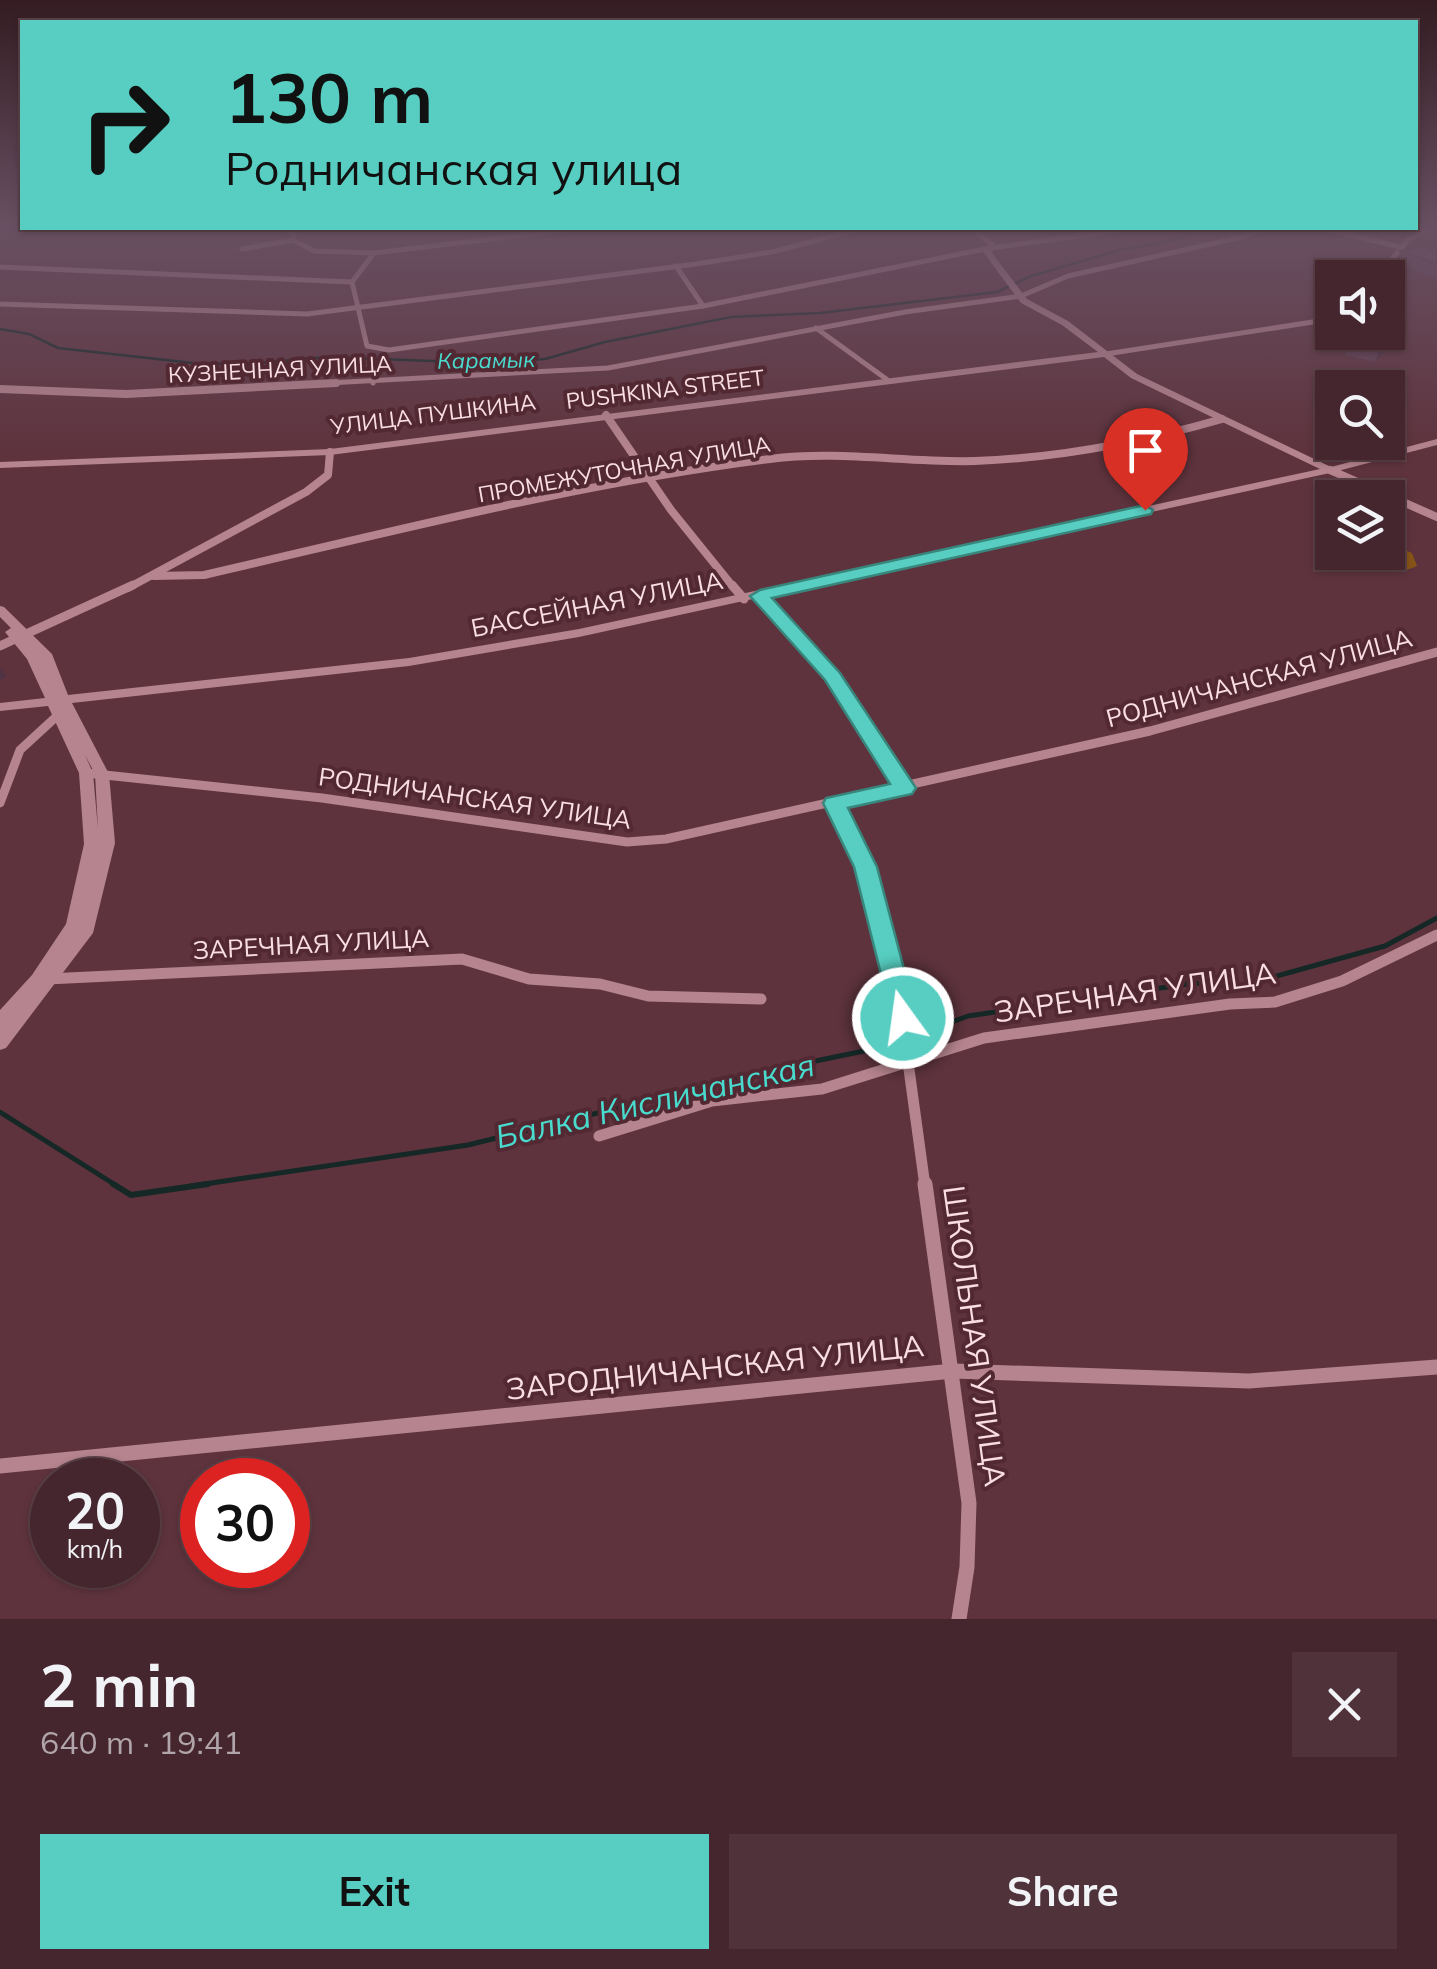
<!DOCTYPE html>
<html lang="en">
<head>
<meta charset="utf-8">
<style>
  body { margin:0; font-family:Mulish,sans-serif; background:#50323a; color:#f1f3f6; height:100vh; display:flex; flex-direction:column; font-size:38px; white-space:nowrap }
  * { box-sizing:border-box; margin:0 }
  p { font-size:32px; color:#b0a5aa }
  .icon { flex:none; width:55px; height:55px; fill:none; stroke:currentColor; stroke-width:2; stroke-linecap:round; stroke-linejoin:round }
  .map { position:relative; height:1619px; overflow:hidden }
  .sheet { display:flex; flex-direction:column; background:#46262e; flex:1 }
  .sheet>* { flex:none }
  .guide { position:absolute; left:20px; top:20px; width:1398px; height:210px; border-radius:0px; box-shadow:0 2px 8px #0004,0 0 0 2px #5e434a; background:#57cec1; color:#111; overflow:hidden }
  .tools { position:absolute; left:1315px; top:260px; display:grid; gap:20px }
  .tools a { display:grid; place-items:center; width:90px; height:90px; border-radius:0px; background:#46262e; box-shadow:0 2px 8px #0004,0 0 0 2px #5e434a; font-size:50px }
  .speed { position:absolute; left:30px; top:1458px; display:flex; gap:20px; font-size:50px; font-weight:700; text-align:center }
  .speed>* { display:grid; place-content:center; width:130px; height:130px; border-radius:50%; background:#46262e; box-shadow:0 2px 8px #0004,0 0 0 2px #5e434a; line-height:1 }
  .speed small { font-size:25px; font-weight:400 }
  .speed .limit { border:15px solid #d22; background:#fff; color:#111 }
  .pin { position:absolute; display:grid; place-items:center; width:85px; height:85px; color:#fff; margin:-102px -42px; border-radius:50% 50% 50% 0; rotate:-45deg; box-shadow:0 0 10px #0007 }
  .pin .icon { rotate:45deg }
  .me { position:absolute; width:110px; margin:-55px; rotate:346deg; stroke-linejoin:round; filter:drop-shadow(0 0 8px #0008) }
  .turn { display:flex; align-items:center; gap:35px; height:210px; padding:0 40px; font-size:45px }
  .turn .icon { width:130px; height:130px; stroke-width:2.5 }
  .turn b { display:block; font-size:70px; line-height:85px }
  .round { display:grid; place-items:center; flex:none; width:105px; height:105px; border-radius:0px; background:#50323a }
  .headline { display:flex; align-items:center; justify-content:space-between; height:170px; padding:0 40px }
  h1 { font-size:60px; font-weight:700; line-height:75px }
  .button { display:flex; gap:20px; margin-top:auto; padding:20px 40px }
  .button a { flex:1; height:115px; border-radius:0px; background:#57cec1; color:#111; font-size:40px; font-weight:700; line-height:115px; text-align:center }
  .button a+a { background:#50323a; color:#f1f3f6 }
  .map>svg:first-child { display:block }
  .green { fill:#865418 }
  .lines { fill:none; stroke-linecap:round; stroke-linejoin:round }
  .stream-far2 { stroke:#152826; stroke-width:2.5 }
  .stream-far1 { stroke:#152826; stroke-width:5 }
  .stream { stroke:#152826; stroke-width:6 }
  .minor-far4 { stroke:#b5848e; stroke-width:5 }
  .minor-far3 { stroke:#b5848e; stroke-width:8 }
  .minor-far2 { stroke:#b5848e; stroke-width:9 }
  .minor-far1 { stroke:#b5848e; stroke-width:11 }
  .minor { stroke:#b5848e; stroke-width:15 }
  .tertiary { fill:#b5848e; fill-rule:evenodd }
  .wall { fill:#613f52 }
  .shaded-wall { fill:#4f3342 }
  .building { fill:#71495f; stroke:#4f3342; stroke-width:2.5 }
  .route { fill:#57cec1; stroke:#39867d; stroke-width:2.5 }
  .labels { text-anchor:middle; stroke-width:8; stroke-linejoin:round; paint-order:stroke }
  .far-water-label { font-size:22px; font-style:italic; fill:#49dcce; stroke:#522933 }
  .far-street-label { font-size:22px; fill:#fadee3; stroke:#522933 }
  .street-label { font-size:25px; fill:#fadee3; stroke:#522933 }
  .near-street-label { font-size:30px; fill:#fadee3; stroke:#522933 }
  .near-water-label { font-size:32px; font-style:italic; fill:#49dcce; stroke:#522933 }
</style>
</head>
<body>
<div class="map">
<svg width="1437" height="1619" viewBox="0 0 1437 1619">
  <rect width="100%" height="100%" fill="#5e333d"/>
  <path class="green" d="M1388 543 1412 553 1417 566C1392 579 1358 561 1333 552H1388Z"/>
  <g class="lines">
    <polyline class="stream-far2" points="0,329 29,334 58,348 193,363 249,364 327,357 484,363 545,359 605,342 731,317 820,313 997,292 1031,276 1120,250 1174,240 1201,228"/>
    <g class="stream-far1">
      <polyline points="0,1112 117,1186"/>
      <polyline points="191,1186 468,1145 772,1070 888,1046 968,1016 1195,983 1241,986 1385,946 1437,918"/>
    </g>
    <polyline class="stream" points="113,1184 131,1195 208,1184"/>
    <g class="minor-far4">
      <polyline points="286,228 294,235 293,240 314,251 374,253 583,228"/>
      <polyline points="1322,228 1400,247"/>
      <polyline points="242,249 293,240"/>
      <polyline points="374,253 352,282 367,346 389,350 703,306 990,248 1138,228"/>
      <polyline points="676,266 703,306"/>
      <polyline points="0,267 352,282"/>
      <polyline points="1391,268 1387,265 1408,240 1430,227"/>
      <polyline points="0,304 307,314 696,264 772,252 863,228"/>
      <polyline points="1388,311 1403,309"/>
      <polyline points="816,328 889,381"/>
      <polyline points="1106,354 1332,319"/>
      <polyline points="373,361 373,383"/>
      <polyline points="290,385 608,368 905,312 1021,296 1068,276 1242,237 1265,228"/>
    </g>
    <g class="minor-far3">
      <polyline points="0,389 126,394 336,383"/>
      <polyline points="606,415 671,510 734,588"/>
      <polyline points="1330,470 1437,517"/>
      <path d="M154 576 204 575C391 532 579 483 770 459 839 450 907 463 975 461 1059 458 1142 442 1222 419"/>
      <polyline points="128,588 306,492 328,475 330,452"/>
    </g>
    <g class="minor-far2">
      <polyline points="732,585 744,599"/>
      <polyline points="759,596 833,677 905,789"/>
      <polyline points="0,646 133,585"/>
      <polyline points="86,773 322,798 627,842 666,839 1150,731 1437,652"/>
      <polyline points="0,803 20,750 57,716"/>
      <polyline points="834,803 856,849"/>
    </g>
    <g class="minor-far1">
      <polyline points="855,847 865,867 903,1018"/>
      <polyline points="47,979 462,959 529,979 600,984 648,996 761,999"/>
      <polyline points="908,1062 925,1186"/>
      <polyline points="599,1136 712,1101 822,1089 984,1038 1230,1004 1275,1002 1342,981 1437,935"/>
    </g>
    <g class="minor">
      <polyline points="925,1184 969,1503 967,1567 959,1619"/>
      <polyline points="0,1466 953,1371 1249,1381 1437,1367"/>
    </g>
    <path class="tertiary" d="M968 228H975L995 243 992 253 1027 299 1068 321 1137 374 1331 467 1437 439V445L1330 473 579 637 409 666 72 703 109 774 115 843 93 933 6 1048 0 1050V1010L32 975 66 924 84 844 79 773 48 706 0 711V703L45 698 27 659 5 632 11 628 0 617V606L4 607 52 654 68 695 409 658 579 629 1320 469 1131 378 1104 357 330 455 0 468V462L330 449 1098 352 1062 325 1021 303 984 253 988 245ZM85 755 95 774 98 829 93 773Z"/>
  </g>
  <g class="wall">
    <polygon points="1437,247 1437,279 1396,264 1401,251"/>
    <polygon points="1349,344 1384,353 1375,362 1345,355"/>
  </g>
  <g class="shaded-wall">
    <polygon points="1395,288 1391,298 1388,299 1388,289"/>
    <polygon points="1388,342 1384,353 1375,362 1379,352"/>
    <polygon points="0,669 2,669 6,677 0,680"/>
  </g>
  <g class="building">
    <polygon points="1424,246 1432,249 1437,247 1437,264 1401,251"/>
    <polygon points="1339,263 1371,278 1346,278 1334,272"/>
    <polygon points="1358,335 1388,342 1379,352 1349,344"/>
  </g>
  <linearGradient id="sky" x2="0" y2="1"><stop stop-color="#341c22"/><stop offset="0.5" stop-color="#685062"/><stop offset="1" stop-color="#685062" stop-opacity="0"/></linearGradient>
  <rect width="1437" height="453" fill="url(#sky)"/>
  <polygon class="route" points="1145,505 1153,510 1151,514 772,598 840,673 916,788 912,794 848,808 877,867 917,1018 913,1026 903,1029 894,1026 854,867 823,803 826,798 890,784 825,680 750,596 760,590"/>
  <g class="labels">
    <g class="far-water-label">
      <text transform="translate(486 360) rotate(-1)" y="8">Карамык</text>
    </g>
    <g class="far-street-label">
      <text transform="translate(280 369) rotate(-3)" y="8">КУЗНЕЧНАЯ УЛИЦА</text>
      <text transform="translate(665 389) rotate(-7)" y="8">PUSHKINA STREET</text>
      <text transform="translate(433 414) rotate(-7)" y="8">УЛИЦА ПУШКИНА</text>
      <text transform="translate(624 469) rotate(-10)" y="8">ПРОМЕЖУТОЧНАЯ УЛИЦА</text>
    </g>
    <g class="street-label">
      <text transform="translate(597 604) rotate(-11)" y="9">БАССЕЙНАЯ УЛИЦА</text>
      <text transform="translate(1259 678) rotate(-15)" y="9">РОДНИЧАНСКАЯ УЛИЦА</text>
      <text transform="translate(475 798) rotate(8)" y="9">РОДНИЧАНСКАЯ УЛИЦА</text>
      <text transform="translate(311 944) rotate(-3)" y="9">ЗАРЕЧНАЯ УЛИЦА</text>
    </g>
    <g class="near-street-label">
      <text transform="translate(1135 993) rotate(-8)" y="10">ЗАРЕЧНАЯ УЛИЦА</text>
      <text transform="translate(974 1336) rotate(82)" y="10">ШКОЛЬНАЯ УЛИЦА</text>
      <text transform="translate(715 1368) rotate(-6)" y="10">ЗАРОДНИЧАНСКАЯ УЛИЦА</text>
    </g>
    <g class="near-water-label">
      <text transform="translate(655 1101) rotate(-13)" y="11">Балка Кисличанская</text>
    </g>
  </g>
</svg>
<div class="tools">
<a><svg class="icon" aria-label="sound" viewBox="0 0 24 24"><path d="M4 9h4l5-4v14l-5-4H4zM17 9q2 3 0 6"/></svg></a>
<a><svg class="icon" aria-label="search" viewBox="0 0 24 24"><circle cx="10" cy="10" r="6"/><path d="M15 15l6 6"/></svg></a>
<a><svg class="icon" aria-label="layers" viewBox="0 0 24 24"><path d="M12 4l9 5-9 5-9-5zM3 14l9 5 9-5"/></svg></a>
</div>
<div class="speed"><div>20<small>km/h</small></div><div class="limit">30</div></div>
<div class="pin" style="left:1145px;top:510px;background:#d93025"><svg class="icon" aria-label="arrive" viewBox="0 0 24 24"><path d="M6 21V4h12l-3 4 3 4H6"/></svg></div>
<svg class="me" style="left:903px;top:1018px" viewBox="-20 -20 40 40"><circle r="17" fill="#57cec1" stroke="#fff" stroke-width="3"/><path d="M0-11L8 9 0 5-8 9z" fill="#fff"/></svg>
<div class="guide">
<div class="turn"><svg class="icon" aria-label="right" viewBox="0 0 24 24"><path d="M7 20v-9h11M14 6l5 5-5 5"/></svg><div><b>130 m</b>Родничанская улица</div></div>
</div>
</div>
<section class="sheet">
<div class="headline"><div><h1>2 min</h1><p>640 m · 19:41</p></div><a class="round"><svg class="icon" aria-label="close" viewBox="0 0 24 24"><path d="M6 6l12 12M18 6L6 18"/></svg></a></div>
<div class="button"><a>Exit</a><a>Share</a></div>
</section>
</body>
</html>
